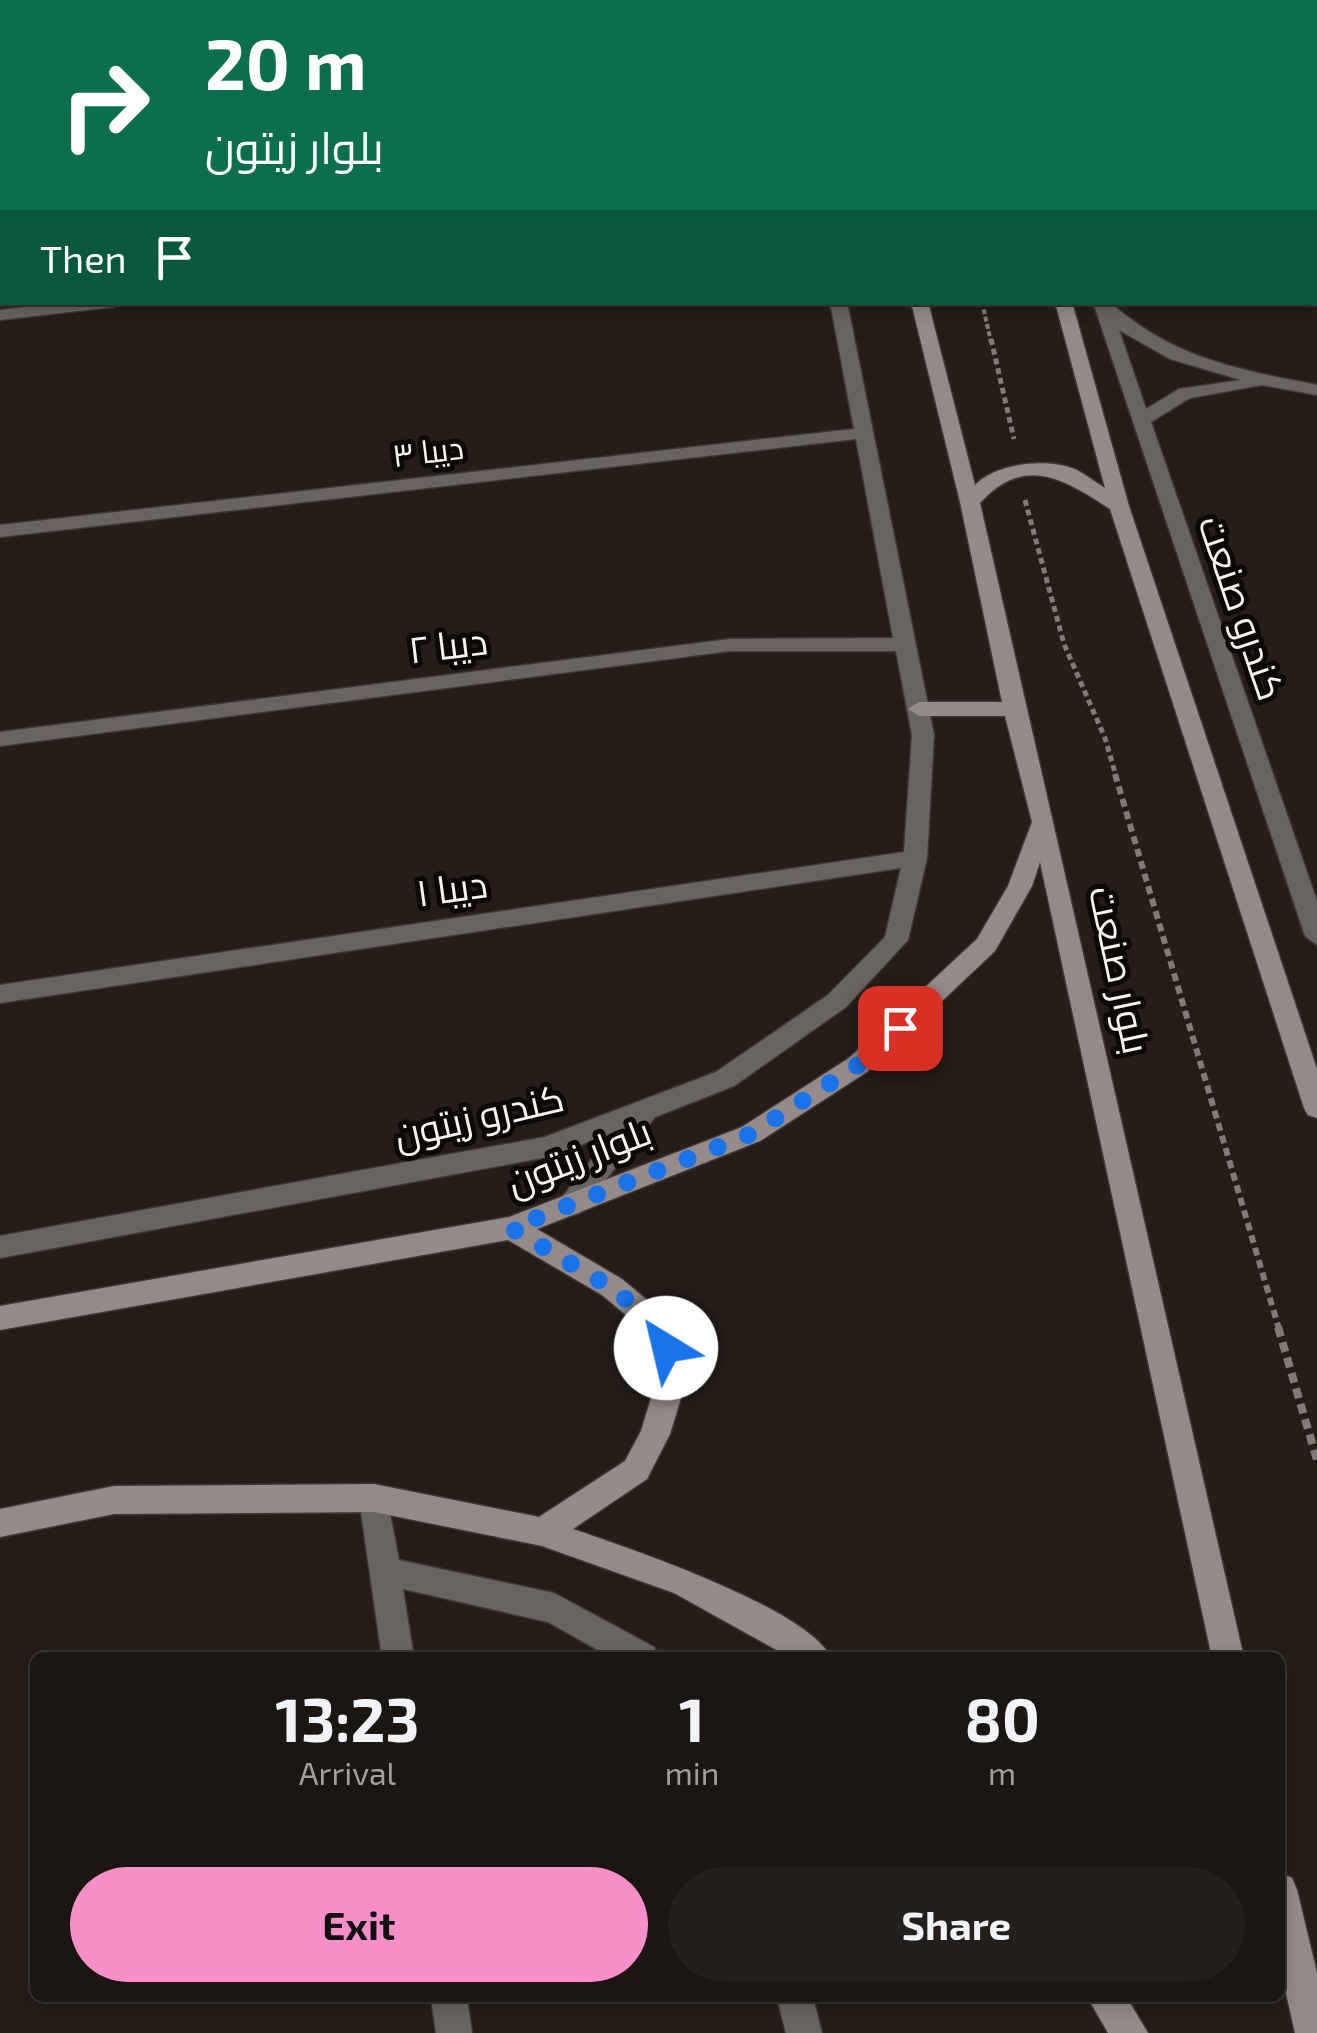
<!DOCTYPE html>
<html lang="en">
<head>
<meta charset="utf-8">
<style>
  body { margin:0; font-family:"Exo 2",Cairo,sans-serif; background:#251f1b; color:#f1f3f6; height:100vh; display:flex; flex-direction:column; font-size:38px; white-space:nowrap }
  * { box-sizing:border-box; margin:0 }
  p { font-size:32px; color:#a09f9f }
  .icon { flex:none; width:55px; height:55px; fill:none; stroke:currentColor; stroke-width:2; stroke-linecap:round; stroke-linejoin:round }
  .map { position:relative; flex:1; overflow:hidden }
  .details { position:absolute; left:30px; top:1652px; width:1255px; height:350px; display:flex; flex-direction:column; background:#1c1612; border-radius:15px; box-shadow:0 5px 15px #0003,0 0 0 2px #3a3532 }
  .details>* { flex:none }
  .banner { position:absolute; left:0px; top:0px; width:1318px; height:305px; box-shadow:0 5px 15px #0003,0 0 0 2px #3a3532; background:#0b6e4f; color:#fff; overflow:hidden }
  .pin { position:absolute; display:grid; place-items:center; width:85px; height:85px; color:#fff; margin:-42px; border-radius:20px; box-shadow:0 5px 15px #0006 }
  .me { position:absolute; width:110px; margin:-55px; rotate:324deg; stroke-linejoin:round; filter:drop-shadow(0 0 8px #0008) }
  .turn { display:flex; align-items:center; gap:35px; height:210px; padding:0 40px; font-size:45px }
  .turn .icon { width:130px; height:130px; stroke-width:2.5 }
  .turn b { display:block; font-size:70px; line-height:85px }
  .then { display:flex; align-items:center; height:95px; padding:0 40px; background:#0003; gap:20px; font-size:38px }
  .eta { display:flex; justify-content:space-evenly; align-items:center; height:170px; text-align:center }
  .eta b { font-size:60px; font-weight:700; line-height:70px }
  .cta { display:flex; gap:20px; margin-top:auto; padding:20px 40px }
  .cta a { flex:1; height:115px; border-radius:60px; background:#f98fc9; color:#111; font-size:40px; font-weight:700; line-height:115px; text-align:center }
  .cta a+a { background:#251f1b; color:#f1f3f6 }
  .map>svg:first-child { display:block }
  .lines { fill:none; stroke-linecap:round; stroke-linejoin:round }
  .street-casing { stroke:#3f3732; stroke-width:3 }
  .secondary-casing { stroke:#3f3732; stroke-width:3 }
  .path-far3 { stroke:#827a76; stroke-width:4; stroke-dasharray:5 2.5; stroke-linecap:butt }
  .path-far2 { stroke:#827a76; stroke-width:5; stroke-dasharray:6 4; stroke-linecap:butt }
  .path-far1 { stroke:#827a76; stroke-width:6; stroke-dasharray:8 5; stroke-linecap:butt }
  .path { stroke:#827a76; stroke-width:8; stroke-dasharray:10 6; stroke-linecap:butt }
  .street { fill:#696362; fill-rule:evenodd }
  .secondary { fill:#938a89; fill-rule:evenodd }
  .route { stroke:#1a73e8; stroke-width:18; stroke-dasharray:0 32.4 }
  .labels { text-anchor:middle; stroke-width:10; stroke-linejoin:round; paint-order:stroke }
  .far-street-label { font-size:32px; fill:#f9f3ef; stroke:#0c0806 }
  .street-label { font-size:38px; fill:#f9f3ef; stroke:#0c0806 }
</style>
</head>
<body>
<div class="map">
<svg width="1317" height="2033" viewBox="0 0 1317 2033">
  <rect width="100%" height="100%" fill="#261d18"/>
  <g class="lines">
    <defs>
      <g id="street">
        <rect x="770" y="0" width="14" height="2"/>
        <rect x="0" y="39" width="2" height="8"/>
        <rect x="0" y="158" width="2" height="10"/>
        <polygon points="64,302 121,302 113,307 0,320 0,310"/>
        <polygon points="830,302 847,302 934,735 927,858 908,940 846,1007 734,1086 655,1117 580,1213 570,1216 560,1213 556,1205 612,1133 548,1157 0,1258 0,1236 545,1137 716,1072 828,995 885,937 901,868 0,1003 0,985 904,852 912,735 896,651 730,651 0,746 0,732 730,639 893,638 856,439 0,537 0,525 854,429"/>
        <path d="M1093 302H1110C1172 358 1236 369 1317 385V395L1262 385 1190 398 1151 422 1317 901V945L1305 936ZM1119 330 1170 359 1241 380 1179 389 1146 409Z"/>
        <polygon points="374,1484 385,1488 399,1560 554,1593 654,1647 659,1658 612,1658 548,1622 403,1589 414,1658 382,1658 359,1498 363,1488"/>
        <polygon points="431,1998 467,1998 472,2033 436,2033"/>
        <polygon points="777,1998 813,1998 822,2033 786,2033"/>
      </g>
      <g id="secondary">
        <polygon points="835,0 849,0 850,2 836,2"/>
        <rect x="1002" y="0" width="14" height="2"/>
        <path d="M911 302H928L975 485C996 463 1049 457 1077 470 1086 475 1095 482 1105 488L1055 302H1072L1129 506 1317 1069V1118L1308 1115 1304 1108 1110 509C1064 479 1024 454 980 503L1244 1658H1212L1040 862 1032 886 995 951 867 1072 760 1141 537 1229 622 1279 653 1305 680 1348 681 1398 670 1434 647 1479 573 1529C626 1547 810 1609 831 1658H791L674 1593 542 1546 374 1512 114 1514 0 1537V1509L114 1486 374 1484 539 1517 625 1461 641 1431 651 1398 652 1350 633 1321 602 1295 508 1240 0 1330V1306L509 1217 742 1127 849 1058 977 939 1008 886 1032 822 1005 716H919L908 709 919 702H1002L960 502Z"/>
        <polygon points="1280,1873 1292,1878 1297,1890 1317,1973 1317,2033 1295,2033 1280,1967"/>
        <polygon points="1088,1998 1127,1998 1148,2033 1108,2033"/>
      </g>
    </defs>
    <use href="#street" class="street-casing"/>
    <use href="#secondary" class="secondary-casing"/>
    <polyline class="path-far3" points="982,302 991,342"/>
    <g class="path-far2">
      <polyline points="991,339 1014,439"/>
      <polyline points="1025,500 1064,644 1105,738 1116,776"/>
    </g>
    <polyline class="path-far1" points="1115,774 1279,1329"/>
    <polyline class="path" points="1278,1327 1317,1460"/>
    <use href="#street" class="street"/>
    <use href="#secondary" class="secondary"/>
  </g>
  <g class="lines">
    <polyline class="route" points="666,1348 644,1314 612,1288 511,1228 751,1134 858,1065 900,1028"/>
  </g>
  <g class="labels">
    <g class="far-street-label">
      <text transform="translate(428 452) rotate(-7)" y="11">دیبا ۳</text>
    </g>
    <g class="street-label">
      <text transform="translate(1241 608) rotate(71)" y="13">کندرو صنعت</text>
      <text transform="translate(448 646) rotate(-7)" y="13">دیبا ۲</text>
      <text transform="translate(452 889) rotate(-8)" y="13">دیبا ۱</text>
      <text transform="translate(1119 970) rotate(78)" y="13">بلوار صنعت</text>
      <text transform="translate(479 1117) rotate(-13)" y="13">کندرو زیتون</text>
      <text transform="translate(579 1157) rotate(-21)" y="13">بلوار زیتون</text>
    </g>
  </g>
</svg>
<div class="pin" style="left:900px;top:1028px;background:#d93025"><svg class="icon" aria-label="arrive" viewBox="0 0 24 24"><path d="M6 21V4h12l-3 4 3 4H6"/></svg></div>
<svg class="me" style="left:666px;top:1348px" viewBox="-20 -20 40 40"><circle r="19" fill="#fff"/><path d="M0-13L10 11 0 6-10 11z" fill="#1a73e8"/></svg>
<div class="banner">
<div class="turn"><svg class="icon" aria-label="right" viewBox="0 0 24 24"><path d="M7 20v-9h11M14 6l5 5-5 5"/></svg><div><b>20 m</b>بلوار زیتون</div></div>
<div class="then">Then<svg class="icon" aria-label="arrive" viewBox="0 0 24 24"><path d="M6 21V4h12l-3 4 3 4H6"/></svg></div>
</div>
<section class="details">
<div class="eta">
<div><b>13:23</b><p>Arrival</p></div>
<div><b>1</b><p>min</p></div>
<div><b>80</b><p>m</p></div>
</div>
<div class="cta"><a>Exit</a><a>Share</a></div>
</section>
</div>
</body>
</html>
